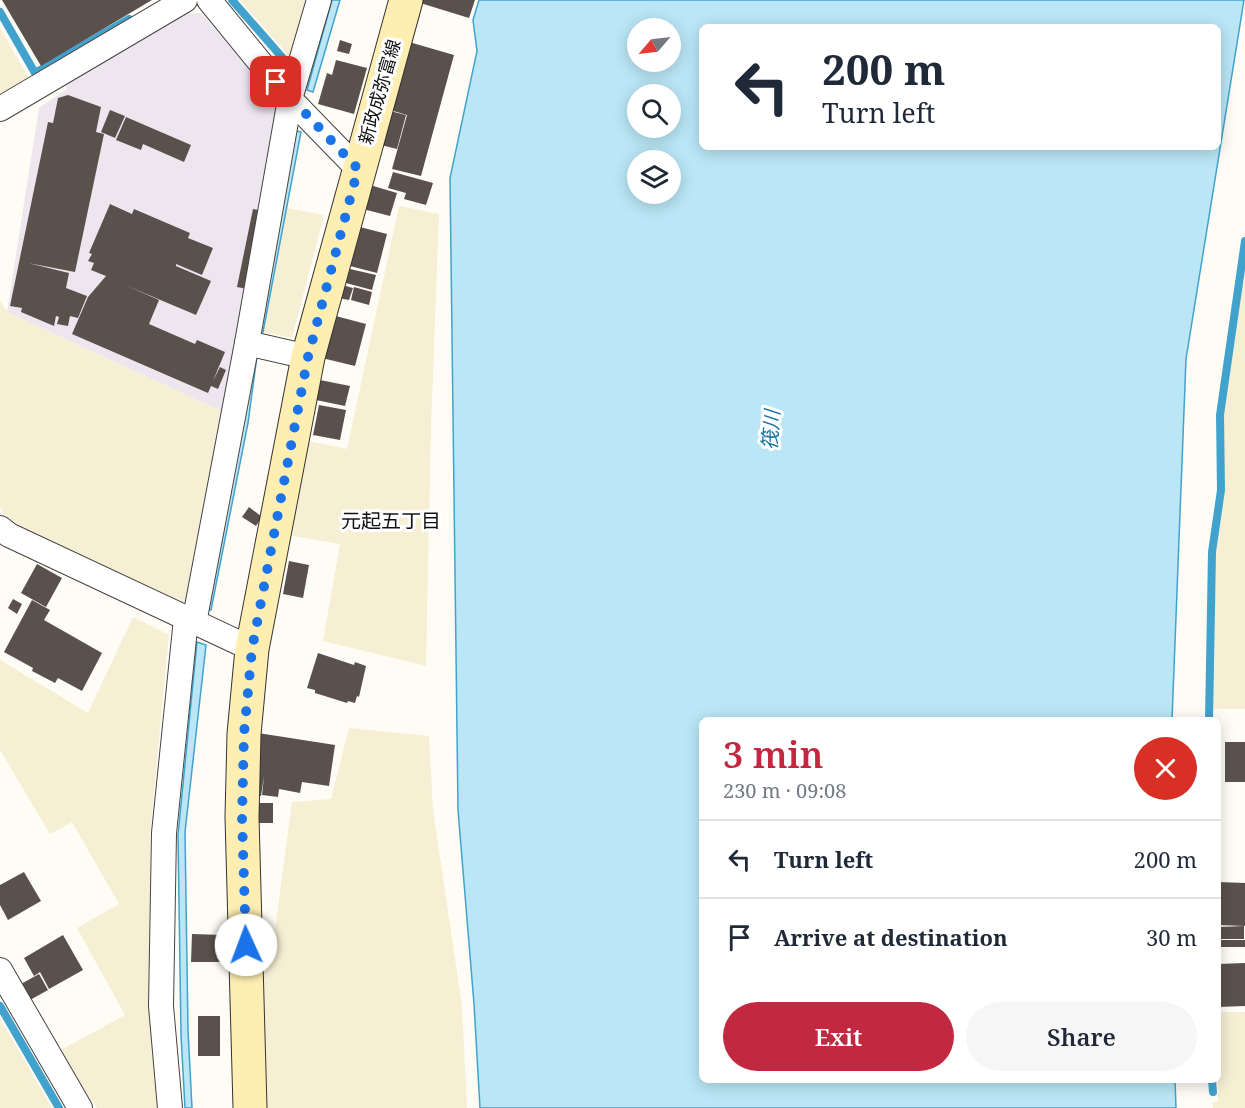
<!DOCTYPE html>
<html lang="en">
<head>
<meta charset="utf-8">
<style>
  body { margin:0; font-family:"Noto Serif","Noto Sans JP",serif; background:#f6f6f7; color:#1f2937; height:100vh; display:flex; flex-direction:column; font-size:22px; white-space:nowrap }
  * { box-sizing:border-box; margin:0 }
  p { font-size:20px; color:#747a83 }
  .icon { flex:none; width:33px; height:33px; fill:none; stroke:currentColor; stroke-width:2; stroke-linecap:round; stroke-linejoin:round }
  .map { position:relative; flex:1; overflow:hidden }
  .drawer { position:absolute; left:699px; top:717px; width:522px; height:366px; display:flex; flex-direction:column; background:#fff; border-radius:9px; box-shadow:0 3px 15px #0003 }
  .drawer>* { flex:none }
  .top-card { position:absolute; left:699px; top:24px; width:522px; height:126px; border-radius:9px; box-shadow:0 3px 15px #0003; background:#fff; color:#1f2937; overflow:hidden }
  .needle { width:39px; rotate:242deg }
  .controls { position:absolute; left:627px; top:18px; display:grid; gap:12px }
  .controls a { display:grid; place-items:center; width:54px; height:54px; border-radius:50%; background:#fff; box-shadow:0 3px 15px #0003; font-size:30px }
  .pin { position:absolute; display:grid; place-items:center; width:51px; height:51px; color:#fff; margin:-26px; border-radius:12px; box-shadow:0 3px 9px #0006 }
  .me { position:absolute; width:66px; margin:-33px; rotate:358deg; stroke-linejoin:round; filter:drop-shadow(0 0 4px #0008) }
  .turn { display:flex; align-items:center; gap:21px; height:126px; padding:0 24px; font-size:27px }
  .turn .icon { width:78px; height:78px; stroke-width:2.5 }
  .turn b { display:block; font-size:42px; line-height:51px }
  .round { display:grid; place-items:center; flex:none; width:63px; height:63px; border-radius:32px; background:#f6f6f7 }
  .overview { display:flex; align-items:center; justify-content:space-between; height:102px; padding:0 24px }
  h1 { font-size:36px; font-weight:600; line-height:45px; color:#c2283f }
  .primary-button { display:flex; gap:12px; margin-top:auto; padding:12px 24px }
  .primary-button a { flex:1; height:69px; border-radius:36px; background:#c2283f; color:#fff; font-size:24px; font-weight:600; line-height:69px; text-align:center }
  .primary-button a+a { background:#f6f6f7; color:#1f2937 }
  ul { padding:0; list-style:none }
  li { display:flex; align-items:center; gap:18px; height:78px; padding:0 24px; border-top:2px solid #e0e1e3 }
  li div { flex:1 }
  li b { display:block; font-size:22px }
  li em { font-style:normal }
  .map>svg:first-child { display:block }
  .industrial { fill:#ede6ef }
  .farmland { fill:#f6efd4 }
  .water { fill:#bae6f6; stroke:#41a3cd; stroke-width:1.5; fill-rule:evenodd }
  .lines { fill:none; stroke-linecap:round; stroke-linejoin:round }
  .stream { stroke:#41a3cd; stroke-width:8 }
  .building { fill:#5a514d }
  .minor-casing { stroke:#444; stroke-width:26 }
  .secondary-casing { stroke:#333; stroke-width:35 }
  .minor { stroke:#fff; stroke-width:24 }
  .secondary { stroke:#feeeb1; stroke-width:33 }
  .route { stroke:#1a73e8; stroke-width:10; stroke-dasharray:0 18 }
  .labels { text-anchor:middle; stroke-width:6; stroke-linejoin:round; paint-order:stroke }
  .street-label { font-size:18px; fill:#111; stroke:#fff }
  .water-label { font-size:20px; font-style:italic; fill:#1975a4; stroke:#fff }
  .neighbourhood-label { font-size:20px; fill:#111; stroke:#fff }
</style>
</head>
<body>
<div class="map">
<svg width="1245" height="1108" viewBox="0 0 1245 1108">
  <rect width="100%" height="100%" fill="#fffcf5"/>
  <polygon class="industrial" points="187,13 201,13 283,107 223,412 7,312 39,108 67,89 65,84"/>
  <g class="farmland">
    <polygon points="240,0 314,0 295,63"/>
    <polygon points="0,28 29,79 0,95"/>
    <polygon points="399,206 439,214 431,428 426,666 323,641 340,544 282,534 303,440 347,449"/>
    <polygon points="287,208 324,215 292,338 263,332"/>
    <polygon points="1245,259 1245,709 1212,709 1215,552 1223,490 1223,415"/>
    <polygon points="0,300 7,312 223,412 189,610 16,527 6,518 0,507"/>
    <polygon points="133,617 169,635 150,833 150,1004 158,1108 97,1108 59,1051 125,1015 77,928 119,904 72,822 50,834 0,750 0,660 88,713"/>
    <polygon points="349,728 429,736 433,810 462,1006 467,1108 258,1108 251,932 275,930 292,802 331,799"/>
    <polygon points="1218,1012 1245,1012 1245,1108 1213,1108 1212,1103 1218,1101"/>
    <polygon points="0,1019 52,1108 0,1108"/>
  </g>
  <g class="water">
    <polygon points="332,0 340,0 313,92 307,90"/>
    <path d="M479 0H1244L1186 359 1172 720H702V1080H1175L1176 1108H480L474 1004 458 810 450 178 477 51 473 20ZM702 27H1218V147H702ZM670 28V62H638V28ZM638 94H670V128H638ZM670 160V194H638V160Z"/>
    <polygon points="293,130 301,132 263,332 254,330"/>
    <polygon points="251,355 257,356 248,423 211,610 206,610"/>
    <polygon points="197,642 206,645 185,832 188,1030 192,1108 185,1108 181,1035 178,835"/>
  </g>
  <g class="lines">
    <g class="stream">
      <polyline points="232,0 287,63"/>
      <polyline points="0,12 35,73 129,19"/>
      <polyline points="1209,720 1212,552 1221,490 1220,415 1245,241"/>
      <polyline points="0,1006 59,1108"/>
      <polyline points="1212,1080 1213,1092"/>
    </g>
  </g>
  <g class="building">
    <polygon points="2,0 152,0 41,66"/>
    <polygon points="418,0 475,0 469,18 417,2"/>
    <polygon points="340,40 352,44 349,54 337,51"/>
    <polygon points="409,42 454,55 421,176 392,169 407,115 390,110"/>
    <polygon points="336,60 367,68 354,114 318,104 327,73 332,75"/>
    <polygon points="68,95 101,107 96,132 104,134 75,272 28,263 69,273 66,288 87,296 78,318 70,316 68,326 57,324 59,317 56,316 54,326 21,312 22,308 10,306 48,122 53,123 58,98"/>
    <polygon points="110,110 125,116 115,138 101,132"/>
    <polygon points="390,111 406,115 397,149 381,145"/>
    <polygon points="126,117 191,145 184,162 143,144 141,150 116,140"/>
    <polygon points="393,172 433,183 426,205 404,199 406,193 388,188"/>
    <polygon points="370,185 397,193 390,216 363,209"/>
    <polygon points="110,204 132,214 134,209 190,233 188,238 213,248 202,275 176,264 176,266 211,281 196,315 125,285 159,300 149,324 195,344 197,340 225,352 213,381 220,367 226,370 218,389 211,386 208,393 72,334 88,297 106,276 91,270 94,263 88,261 92,254 89,253"/>
    <polygon points="253,209 263,211 247,289 237,287"/>
    <polygon points="360,227 387,234 377,273 350,266"/>
    <polygon points="350,269 376,275 372,290 346,283"/>
    <polygon points="342,285 353,288 349,300 338,298"/>
    <polygon points="354,287 372,292 369,305 351,300"/>
    <polygon points="332,315 366,324 355,366 322,358"/>
    <polygon points="320,380 350,386 345,406 316,400"/>
    <polygon points="319,405 346,410 340,440 313,435"/>
    <polygon points="249,507 262,517 256,526 242,517"/>
    <polygon points="289,561 309,565 303,598 283,594"/>
    <polygon points="37,564 62,578 46,607 21,593"/>
    <polygon points="13,599 22,604 17,614 8,608"/>
    <polygon points="32,600 50,610 44,620 102,653 82,691 58,678 55,683 32,671 33,668 4,652"/>
    <polygon points="318,653 354,665 355,662 366,666 359,697 357,696 355,703 348,701 347,703 315,693 315,690 307,688"/>
    <polygon points="258,733 335,745 329,786 302,782 300,793 279,789 278,797 262,795 264,776 261,796 251,795"/>
    <rect x="1225" y="742" width="20" height="40"/>
    <polygon points="258,803 273,803 273,823 259,823"/>
    <polygon points="24,872 41,901 8,920 0,905 0,885"/>
    <polygon points="1218,882 1245,883 1245,926 1218,925"/>
    <polygon points="1244,926 1244,939 1218,939 1218,927"/>
    <polygon points="192,934 223,935 223,962 191,962"/>
    <polygon points="63,935 83,970 49,989 40,972 34,976 24,958"/>
    <rect x="1218" y="940" width="27" height="7"/>
    <polygon points="1245,963 1245,1006 1218,1007 1218,964"/>
    <polygon points="39,974 48,990 30,1000 21,984"/>
    <rect x="198" y="1016" width="22" height="40"/>
  </g>
  <g class="lines">
    <defs>
      <g id="minor">
        <polyline points="209,0 290,99 358,169"/>
        <polyline points="0,109 185,0"/>
        <polyline points="247,343 308,357"/>
        <polyline points="0,528 9,535 252,649"/>
        <polyline points="194,623 247,343 290,99 319,0"/>
        <polyline points="0,970 80,1108"/>
        <polyline points="170,1108 161,1006 164,833 186,619"/>
      </g>
      <polyline id="secondary" points="250,1108 242,817 244,734 252,649 308,357 406,0"/>
    </defs>
    <use href="#minor" class="minor-casing"/>
    <use href="#secondary" class="secondary-casing"/>
    <use href="#minor" class="minor"/>
    <use href="#secondary" class="secondary"/>
  </g>
  <g class="lines">
    <polyline class="route" points="246,945 242,817 244,734 252,649 308,357 358,169 276,82"/>
  </g>
  <g class="labels">
    <g class="street-label">
      <text transform="translate(380 92) rotate(-74)" y="6">新政成弥富線</text>
    </g>
    <g class="water-label">
      <text transform="translate(771 430) rotate(-86)" y="7">筏川</text>
    </g>
    <g class="neighbourhood-label">
      <text x="391" y="528">元起五丁目</text>
    </g>
  </g>
</svg>
<div class="controls">
<a><svg class="needle" viewBox="-14 -14 28 28"><path d="M0-13l5 13h-10z" fill="#e53935"/><path d="M0 13l5-13h-10z" fill="#747a83"/></svg></a>
<a><svg class="icon" aria-label="search" viewBox="0 0 24 24"><circle cx="10" cy="10" r="6"/><path d="M15 15l6 6"/></svg></a>
<a><svg class="icon" aria-label="layers" viewBox="0 0 24 24"><path d="M12 4l9 5-9 5-9-5zM3 14l9 5 9-5"/></svg></a>
</div>
<div class="pin" style="left:276px;top:82px;background:#d93025"><svg class="icon" aria-label="arrive" viewBox="0 0 24 24"><path d="M6 21V4h12l-3 4 3 4H6"/></svg></div>
<svg class="me" style="left:246px;top:945px" viewBox="-20 -20 40 40"><circle r="19" fill="#fff"/><path d="M0-13L10 11 0 6-10 11z" fill="#1a73e8"/></svg>
<div class="top-card">
<div class="turn"><svg class="icon" aria-label="left" viewBox="0 0 24 24"><path d="M17 20v-9H6M10 6l-5 5 5 5"/></svg><div><b>200 m</b>Turn left</div></div>
</div>
<section class="drawer">
<div class="overview"><div><h1>3 min</h1><p>230 m · 09:08</p></div><a class="round" style="background:#d93025;color:#fff"><svg class="icon" aria-label="close" viewBox="0 0 24 24"><path d="M6 6l12 12M18 6L6 18"/></svg></a></div>
<ul>
<li><svg class="icon" aria-label="left" viewBox="0 0 24 24"><path d="M17 20v-9H6M10 6l-5 5 5 5"/></svg><div><b>Turn left</b></div><em>200 m</em></li>
<li><svg class="icon" aria-label="arrive" viewBox="0 0 24 24"><path d="M6 21V4h12l-3 4 3 4H6"/></svg><div><b>Arrive at destination</b></div><em>30 m</em></li>
</ul>
<div class="primary-button"><a>Exit</a><a>Share</a></div>
</section>
</div>
</body>
</html>
